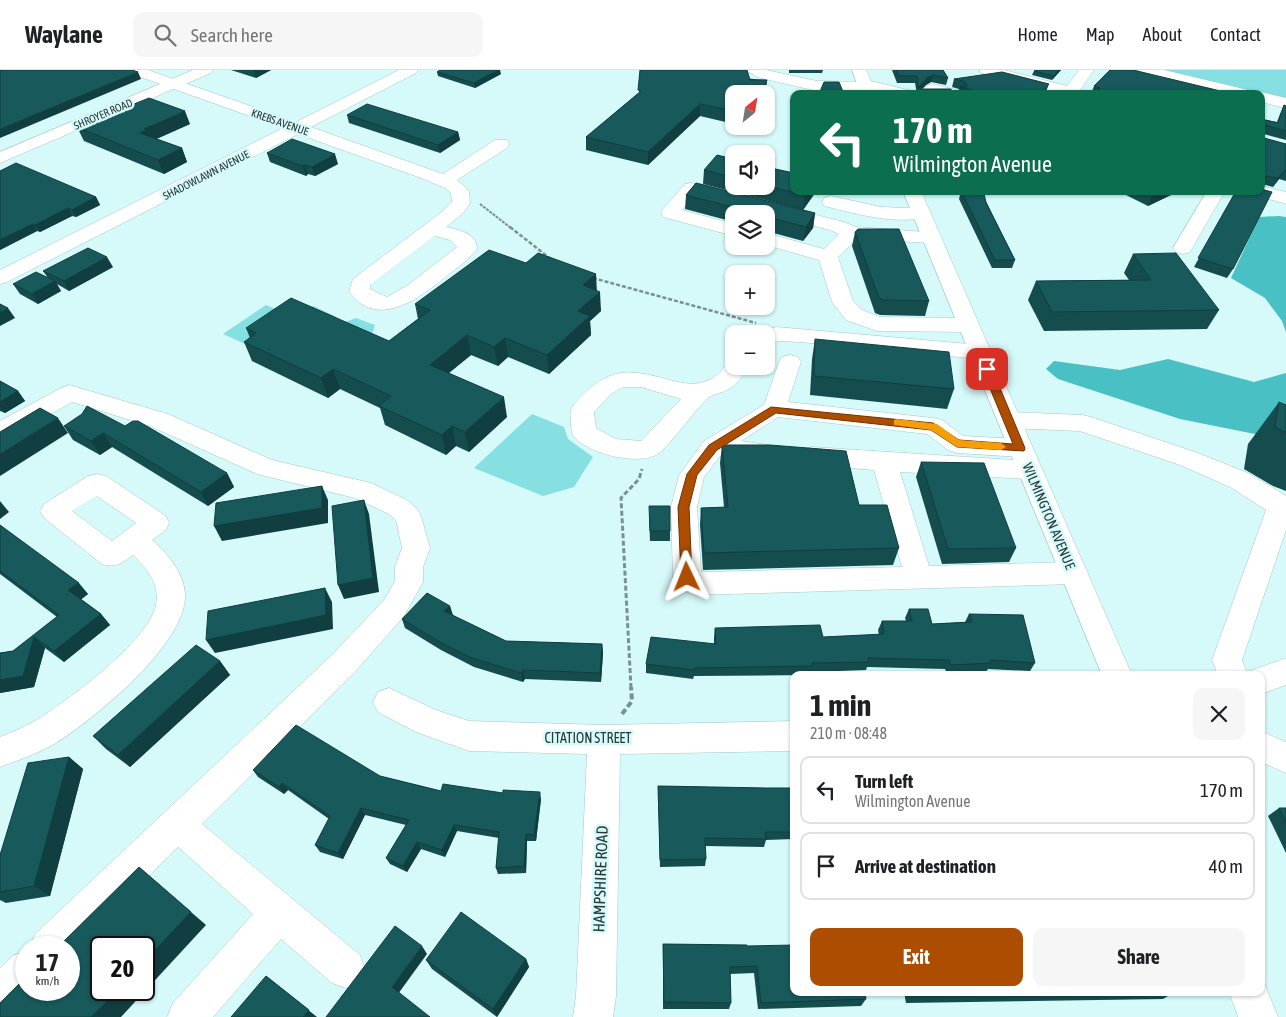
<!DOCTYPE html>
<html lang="en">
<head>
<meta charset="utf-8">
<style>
  body { margin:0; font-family:"Asap Condensed",sans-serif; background:#f6f6f6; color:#202124; height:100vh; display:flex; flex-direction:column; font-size:19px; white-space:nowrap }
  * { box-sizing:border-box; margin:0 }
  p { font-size:16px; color:#757577 }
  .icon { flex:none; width:28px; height:28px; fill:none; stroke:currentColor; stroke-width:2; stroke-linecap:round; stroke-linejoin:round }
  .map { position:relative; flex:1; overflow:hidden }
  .sheet { position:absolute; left:790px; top:601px; width:475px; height:325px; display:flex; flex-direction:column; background:#fff; border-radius:10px; box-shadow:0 1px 4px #0004 }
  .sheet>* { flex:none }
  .guide { position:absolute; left:790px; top:20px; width:475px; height:105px; border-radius:10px; box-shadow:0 1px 4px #0004; background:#0b6e4f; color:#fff; overflow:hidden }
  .needle { width:32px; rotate:30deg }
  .fabs { position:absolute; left:725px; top:15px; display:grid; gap:10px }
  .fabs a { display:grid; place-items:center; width:50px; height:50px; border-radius:10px; background:#fff; box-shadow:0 1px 4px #0004; font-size:25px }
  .speed { position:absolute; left:15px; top:866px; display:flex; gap:10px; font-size:25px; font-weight:700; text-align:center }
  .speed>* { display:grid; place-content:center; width:65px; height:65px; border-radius:50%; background:#fff; box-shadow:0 1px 4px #0004; line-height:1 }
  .speed small { font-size:12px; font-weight:400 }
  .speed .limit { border:2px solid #111; border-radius:8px; background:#fff; color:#111 }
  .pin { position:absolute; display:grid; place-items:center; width:42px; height:42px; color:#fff; margin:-21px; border-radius:10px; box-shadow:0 2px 8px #0006 }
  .me { position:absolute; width:55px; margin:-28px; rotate:358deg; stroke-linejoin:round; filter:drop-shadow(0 0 4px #0008) }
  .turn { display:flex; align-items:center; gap:18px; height:105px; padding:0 20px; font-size:22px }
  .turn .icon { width:65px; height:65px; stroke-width:2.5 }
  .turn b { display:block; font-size:35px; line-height:42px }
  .round { display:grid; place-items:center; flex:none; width:52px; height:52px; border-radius:10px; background:#f6f6f6 }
  .head { display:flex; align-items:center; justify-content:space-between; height:85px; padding:0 20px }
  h1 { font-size:30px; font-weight:700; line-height:38px }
  .primary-button { display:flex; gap:10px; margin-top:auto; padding:10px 20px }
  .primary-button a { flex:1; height:58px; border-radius:10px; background:#ad4d02; color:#fff; font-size:20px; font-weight:700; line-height:58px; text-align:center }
  .primary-button a+a { background:#f6f6f6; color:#202124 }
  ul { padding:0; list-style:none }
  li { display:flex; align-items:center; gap:15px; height:68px; margin:0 10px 8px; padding:0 10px; border:2px solid #e0e0e0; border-radius:10px }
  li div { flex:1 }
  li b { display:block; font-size:19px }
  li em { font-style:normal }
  header { display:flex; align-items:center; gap:30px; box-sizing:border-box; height:70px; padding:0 25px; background:#fff; border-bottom:1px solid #e0e0e0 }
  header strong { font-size:24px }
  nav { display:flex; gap:28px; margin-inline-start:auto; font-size:18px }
  .search { width:350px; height:45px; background:#f6f6f6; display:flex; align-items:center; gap:12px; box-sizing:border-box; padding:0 18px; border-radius:10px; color:#757577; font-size:19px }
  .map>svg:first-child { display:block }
  .green { fill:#86dfe1 }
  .water { fill:#49c0c4 }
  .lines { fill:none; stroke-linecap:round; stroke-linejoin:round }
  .minor-casing { stroke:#a6c8c9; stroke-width:1 }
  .major-casing { stroke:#a6c8c9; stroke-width:1 }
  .path-far3 { stroke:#799191; stroke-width:2; stroke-dasharray:3 1; stroke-linecap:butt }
  .path-far2 { stroke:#799191; stroke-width:2.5; stroke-dasharray:4 2; stroke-linecap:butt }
  .path-far1 { stroke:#799191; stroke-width:3; stroke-dasharray:5 2.5; stroke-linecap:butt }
  .path { stroke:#799191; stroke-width:4; stroke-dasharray:6 3; stroke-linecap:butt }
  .minor { fill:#fff; fill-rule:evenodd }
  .major { fill:#fff; fill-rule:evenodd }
  .wall { fill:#154d4e }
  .shaded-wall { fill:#113e40 }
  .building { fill:#18595b; stroke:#113e40 }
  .route { fill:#ad4d02; stroke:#703201 }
  .slow { fill:#f59e0b }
  .labels { text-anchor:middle; stroke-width:5; stroke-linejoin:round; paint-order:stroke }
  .far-street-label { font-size:11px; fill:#283636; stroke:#d6f9fa }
  .street-label { font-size:14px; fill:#283636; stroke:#d6f9fa }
  .near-street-label { font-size:16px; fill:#283636; stroke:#d6f9fa }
</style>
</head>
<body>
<header>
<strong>Waylane</strong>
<div class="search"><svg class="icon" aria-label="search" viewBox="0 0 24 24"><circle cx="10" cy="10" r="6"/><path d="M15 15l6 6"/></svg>Search here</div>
<nav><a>Home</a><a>Map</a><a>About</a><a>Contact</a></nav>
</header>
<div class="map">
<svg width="1286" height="947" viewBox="0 0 1286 947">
  <rect width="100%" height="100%" fill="#d6f9fa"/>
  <g class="green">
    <polygon points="1145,0 1286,0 1286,33 1261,24 1246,24"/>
    <polygon points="266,235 298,248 313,236 335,246 340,254 356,248 375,255 371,267 254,278 223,264"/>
    <polygon points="532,344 564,357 568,369 593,387 574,417 543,426 474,398"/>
  </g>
  <g class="water">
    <polygon points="1279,146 1286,147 1286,262 1282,251 1265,228 1231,208 1259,147"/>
    <polygon points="1168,289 1254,312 1286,303 1286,375 1260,365 1180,349 1058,309 1046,299 1054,291 1120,300"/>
  </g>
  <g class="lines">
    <defs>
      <g id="minor">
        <path d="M127 0H148L296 52 399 0H418L416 3 311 57 443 104 495 70H507L509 74 507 78 457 110 469 121 470 133 463 143 446 157C459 160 477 163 477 179 470 189 458 197 448 205 422 226 377 262 349 221L353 209 439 144 452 132 451 123 445 118 421 108 298 64 7 212 0 214V200L283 58 129 3ZM435 166 450 170 457 177 408 215 387 227 370 219V215Z"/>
        <polygon points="746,0 766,0 817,11 875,12 912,21 914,24 817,21 757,7"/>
        <polygon points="979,0 1004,0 1067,16 1079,0 1094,0 1080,20 1087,24 1060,24 981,3"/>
        <polygon points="1138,0 1164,0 1252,21 1254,24 1225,24 1140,3"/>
        <polygon points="932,14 961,21 963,24 919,24 927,16"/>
        <polygon points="1261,22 1286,28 1286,38 1261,32 1261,24 1255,24"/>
        <polygon points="691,113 734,124 737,128 734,132 728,134 695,125 682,140 734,154 734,166 663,147 661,143 663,139 685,114"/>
        <polygon points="1261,116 1286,122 1286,134 1255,125 1252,121 1261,121"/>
        <polygon points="1207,121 1225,121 1190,182 1183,184 1176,182 1173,178"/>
        <path d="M831 126 881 137 929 139 931 143 929 147C895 155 857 144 824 136L822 132 824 128Z"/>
        <polygon points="777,135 844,152 856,157 939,163 942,167 939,171 932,173 857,169 838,187 853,231 862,240 880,247 968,248 976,250 979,255 976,260 968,262 877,261 846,250 832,232 819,190 766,175 766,163 824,179 839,164 830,160 770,145 768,141 770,137"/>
        <polygon points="776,257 980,275 988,277 991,282 988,287 980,289 800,272 779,271 766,275 766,264 758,264"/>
        <path d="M790 285 798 287 801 292 788 332 933 348 942 350 963 366 1020 369 1029 372 1032 378 1029 384 1020 387 957 383 948 380 927 364 778 347 741 371 768 375 772 381 768 387 759 390 720 386 704 407 697 437 701 502 902 497 874 400 812 395 803 392 799 386 803 380 812 377 1029 391 1038 394 1042 400 1038 406 1029 409 900 402 929 496 1074 492 1084 495 1088 503 1084 511 1074 514 695 525C684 522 678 517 673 507L671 437 679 405 704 371 764 335 779 292 782 287Z"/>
        <path d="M734 290V296H749C744 304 737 314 729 319 723 323 714 323 708 328 695 339 667 381 654 386 633 394 591 384 575 368 571 363 571 356 571 350 570 343 570 339 575 333 608 297 626 298 670 310 684 314 698 316 711 309 718 306 724 297 730 291ZM623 317H641L681 329 641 371 616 369 596 358 594 342 611 324Z"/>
        <polygon points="69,315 168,344 272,390 371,413 407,430 417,439 421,446 430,478 423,497 423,512 404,546 355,602 202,754 360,885 365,899 360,913 346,918 332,913 281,869 213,947 167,947 173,933 253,844 178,777 69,885 69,878 30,878 35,864 333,584 384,530 395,511 395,497 402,478 396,450 389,444 355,428 257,404 150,356 72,332 9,368 0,370 0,351 61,318"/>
        <polygon points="1009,342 1082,345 1091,347 1198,383 1248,403 1286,426 1286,460 1242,590 1248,605 1250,601 1286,588 1286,615 1261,624 1261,605 1218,605 1212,590 1266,440 1230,417 1180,395 1080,361 1009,358 1000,356 997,350 1000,344"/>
        <path d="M97 404 106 406 166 446 169 453 166 460 152 470C168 484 184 503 185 524 188 573 94 649 56 673 39 683 19 690 0 697V667C12 662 24 657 35 651 67 631 148 572 156 535 160 513 147 499 133 485 122 493 116 498 102 494L44 448 40 441 44 434 88 406ZM97 426 136 453 112 471 72 441Z"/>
        <polygon points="389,618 436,640 469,651 604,655 794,651 794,681 620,684 616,926 613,947 573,947 576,926 587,684 469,681 416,662 378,642 373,632 378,622"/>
        <polygon points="1261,661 1286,672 1286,703 1261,692"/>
        <polygon points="26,881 26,920 33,920 14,939 0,945 0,898 12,886"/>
      </g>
      <g id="major">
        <polygon points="193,0 213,0 211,3 0,93 0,82"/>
        <polygon points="852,0 866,0 877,24 861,24"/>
        <polygon points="903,121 921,121 1132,605 1102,605"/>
        <polygon points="1262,908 1278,947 1238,947 1229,922 1261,922"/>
      </g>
    </defs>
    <use href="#minor" class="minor-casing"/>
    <use href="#major" class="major-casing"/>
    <polyline class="path-far3" points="480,134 511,158"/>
    <g class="path-far2">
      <polyline points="510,157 552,190"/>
      <polyline points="593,208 756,253"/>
    </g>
    <polyline class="path-far1" points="631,618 621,428 639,409 642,399"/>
    <polyline class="path" points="622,644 632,631 631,617"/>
    <use href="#minor" class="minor"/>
    <use href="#major" class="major"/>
  </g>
  <g class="wall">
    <polygon points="231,0 271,0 256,8"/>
    <polygon points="640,0 767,10 765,24 734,24 734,54 700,46 648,95 586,80 586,67 639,23"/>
    <polygon points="789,0 823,0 822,3 789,3"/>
    <polygon points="892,0 943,0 948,8 946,15 931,12 926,15 922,19 952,24 917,24 915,13 897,13"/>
    <polygon points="1039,0 1061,0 1052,10 1032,5 1034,1"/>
    <polygon points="437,2 501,4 475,18 438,6"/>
    <polygon points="954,9 1046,23 1045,24 958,24 959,19 952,17"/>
    <polygon points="1094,16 1233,24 1091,24"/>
    <polygon points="1284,35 1286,36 1286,70 1264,64 1264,68 1286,74 1286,111 1279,109 1273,117 1262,114 1261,115 1261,49 1277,52 1280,44"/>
    <polygon points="347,45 458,62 460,70 440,83 349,53"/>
    <polygon points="190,54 156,69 182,78 187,92 164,104 84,71 77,57"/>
    <polygon points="744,56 754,56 754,58"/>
    <polygon points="267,83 338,94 315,106 308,104 306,106 270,92"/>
    <polygon points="734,89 734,116 766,116 766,97 794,121 816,121 815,123 803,140 703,114 704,100"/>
    <polygon points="0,101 96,127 100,135 76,147 72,146 40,162 37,161 0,180"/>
    <polygon points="696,113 815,143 813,158 803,171 766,161 766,144 734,144 734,152 685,139 686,125"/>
    <polygon points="838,121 855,121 852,125"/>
    <polygon points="955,121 981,121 1015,190 1012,198 992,198 959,129 960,125 956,125"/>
    <polygon points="1112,121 1174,121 1173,124 1148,136 1124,124"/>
    <polygon points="1236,121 1233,199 1227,208 1194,197"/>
    <polygon points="855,162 929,231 925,246 880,245 875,243 852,176"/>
    <polygon points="1133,184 1219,240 1207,259 1044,261 1028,230 1036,211 1129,210 1124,203"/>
    <polygon points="526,193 596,204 596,220 601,241 590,251 591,265 549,304 508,287 498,296 471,285 449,303 507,347 469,382 456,376 446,385 385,355 380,338 340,319 328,328 252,291 244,272 250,268 246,258 389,271 418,249 415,234"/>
    <polygon points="113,197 69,221 57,214 61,221 38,234 20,224 13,214 48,208 43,201"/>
    <polygon points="815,269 954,319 947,339 810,325 812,289"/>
    <polygon points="0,311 18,321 25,331 5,343 0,341"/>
    <polygon points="1279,332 1286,335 1286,421 1273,416 1244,399 1248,374"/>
    <polygon points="64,356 125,356 227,403 234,417 208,436 112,377 100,385 73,370"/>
    <polygon points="722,375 859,435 899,478 893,495 703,500 700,455 701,438 724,437 720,393"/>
    <polygon points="921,392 1016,478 1009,492 942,494 916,407"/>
    <polygon points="649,446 670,461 670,471 650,471"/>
    <polygon points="0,455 88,524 81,529 101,544 110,555 64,592 45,578 34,617 0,623 0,583 13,581 57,547 0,504"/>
    <polygon points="450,536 452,545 506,571 602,574 603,583 601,612 525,609 523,612 474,597 441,580 405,558 402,549"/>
    <polygon points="909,539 932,554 965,552 969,544 1035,593 1030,601 988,599 986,602 947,604 945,599 867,597 866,600 811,602 810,605 694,606 693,609 646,603 646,594 714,574 714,567 715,558 823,567 879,565 878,560 882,551 906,551 905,548"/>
    <polygon points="220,591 230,605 130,697 106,679 93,666"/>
    <polygon points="69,687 83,699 50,826 6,833 0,830 0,785"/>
    <polygon points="253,700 380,706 441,721 541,729 536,771 527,771 526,803 498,804 496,798 499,768 457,761 445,787 421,779 407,802 390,794 386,788 406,755 365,745 343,789 320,782 315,775 329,749 288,720 284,724 258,707"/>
    <polygon points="658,716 766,718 794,718 794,769 766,770 764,777 705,776 706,789 705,796 660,797"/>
    <polygon points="1279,738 1286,738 1286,783 1268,746"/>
    <polygon points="663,874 747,876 866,929 861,936 758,939 754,903 730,904 731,933 729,939 663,939"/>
    <polygon points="526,889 529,897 497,947 432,899 426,890"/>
    <polygon points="904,922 1175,922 1163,929 906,933"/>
  </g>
  <g class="shaded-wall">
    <polygon points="255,0 271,0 256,8 254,1"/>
    <polygon points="498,0 500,0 501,4 475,18 474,13"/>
    <polygon points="1059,0 1061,0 1052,10 1054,6"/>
    <polygon points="138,2 141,9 0,68 0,59"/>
    <polygon points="933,5 931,12 926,15 919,22 919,17 927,8"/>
    <polygon points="767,10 765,24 762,24"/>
    <polygon points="1049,14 1045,24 1040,24"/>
    <polygon points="700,34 700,46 648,95 648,82"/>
    <polygon points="185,41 190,54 152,71 140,63 144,59"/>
    <polygon points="458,62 460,70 440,83 438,75"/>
    <polygon points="182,78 187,92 164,104 158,90"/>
    <polygon points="335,84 338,94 315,106 312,97"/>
    <polygon points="305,95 308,104 306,106 303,96"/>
    <polygon points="1284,101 1279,109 1273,117 1278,108"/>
    <polygon points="808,121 816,121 815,123 803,140 805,125"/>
    <polygon points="1164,121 1174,121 1173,124 1148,136 1152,127"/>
    <polygon points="96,127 100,135 76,147 72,140"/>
    <polygon points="68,138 72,146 40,162 35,155"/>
    <polygon points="815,143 813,158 803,171 806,157"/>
    <polygon points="768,147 766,161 766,148"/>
    <polygon points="33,154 37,161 0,180 0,170"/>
    <polygon points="107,187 113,197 69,221 64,211"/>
    <polygon points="596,204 597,223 583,215"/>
    <polygon points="55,211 61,221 38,234 32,224"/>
    <polygon points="600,222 601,241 590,251 591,265 549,304 547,285 578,241"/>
    <polygon points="8,238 15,248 0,256 0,242"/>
    <polygon points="467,265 471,285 435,314 430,295"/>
    <polygon points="505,268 508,287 498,296 494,277"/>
    <polygon points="333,299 340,319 328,328 321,308"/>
    <polygon points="18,321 25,331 5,343 0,337 0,332"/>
    <polygon points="504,327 507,347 469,382 465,362"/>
    <polygon points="58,348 68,363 0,406 0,384"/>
    <polygon points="452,356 456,376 446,385 442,365"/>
    <polygon points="103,363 112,377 100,385 91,371"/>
    <polygon points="227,403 234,417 208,436 201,422"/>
    <polygon points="322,416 328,430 328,453 222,471 214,456"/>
    <polygon points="364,430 369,444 379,522 344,529 338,515"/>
    <polygon points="0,431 9,442 0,449"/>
    <polygon points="79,513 88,524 78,532 68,520"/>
    <polygon points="325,518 332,532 333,559 215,583 206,570"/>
    <polygon points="450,536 453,545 447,551 444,541"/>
    <polygon points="101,544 110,555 64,592 54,581"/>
    <polygon points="34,567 45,578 34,617 0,623 0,610"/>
    <polygon points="602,574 603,583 601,612 600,603"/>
    <polygon points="220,591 230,605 130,697 118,685"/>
    <polygon points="523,600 525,609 523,612 521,603"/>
    <polygon points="69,687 83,699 50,826 34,816"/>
    <polygon points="282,713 288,720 284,724 279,717"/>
    <polygon points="540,722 541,729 536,771 534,765"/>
    <polygon points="361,738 365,745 343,789 338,783"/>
    <polygon points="454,755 457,761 445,787 442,780"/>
    <polygon points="526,764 527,771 526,803 524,796"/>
    <polygon points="417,772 421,779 407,802 403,796"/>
    <polygon points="139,797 206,855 121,947 91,947 117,920 144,920 144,892"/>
    <polygon points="422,876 427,884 398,924 392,917"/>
    <polygon points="526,889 529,897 497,947 493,939"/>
    <polygon points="266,906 317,947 303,947"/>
  </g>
  <g class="building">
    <polygon points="0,0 132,0 138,2 0,59"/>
    <polygon points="440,0 498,0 474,13 437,2"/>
    <polygon points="640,0 747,0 750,10 767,10 762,24 734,24 734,41 700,34 648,82 586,67 641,21 638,20"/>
    <polygon points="896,0 943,0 948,8 933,5 927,8 919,17 921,19 951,19 952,24 919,24 917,6 899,6"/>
    <polygon points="1039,0 1059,0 1054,6 1034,1"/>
    <polygon points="1110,0 1133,0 1233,24 1096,24 1100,18 1094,16"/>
    <polygon points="1002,2 1049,14 1040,24 986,24 960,17 967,17 967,15 964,11 954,9"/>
    <polygon points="824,12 839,12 844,24 819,24"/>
    <polygon points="149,28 185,41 144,59 147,60 140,63 182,78 158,90 77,57"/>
    <polygon points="367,34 458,62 438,75 347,45"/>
    <polygon points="1284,35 1286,36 1286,61 1266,55 1264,57 1264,68 1286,74 1286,101 1284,101 1278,108 1266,106 1264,111 1261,111 1261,49 1278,53"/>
    <polygon points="292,69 335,84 312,97 305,95 303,96 267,83"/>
    <polygon points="717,85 734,89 734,108 704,100"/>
    <polygon points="16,93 96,127 72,140 68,138 35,155 33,154 0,170 0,101"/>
    <polygon points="766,97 794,103 794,121 808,121 805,125 766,116"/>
    <polygon points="696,113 815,143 806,157 768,147 766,148 766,144 747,144 737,141 736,138 686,125"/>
    <polygon points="1261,119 1272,122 1233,199 1198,188 1236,121 1261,121"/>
    <polygon points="961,121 981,121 984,123 986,133 1015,190 995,190"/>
    <polygon points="1140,121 1164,121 1152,127"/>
    <polygon points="858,159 899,159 929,231 884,230 879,228 855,162"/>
    <polygon points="88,178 107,187 64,211 43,201"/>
    <polygon points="489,180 526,193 538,183 596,204 583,215 600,222 578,241 590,246 547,285 505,268 494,277 467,265 430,295 504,327 465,362 452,356 442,365 379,336 391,326 333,299 321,308 244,272 256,263 246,258 291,228 389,271 430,240 415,234"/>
    <polygon points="1176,183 1219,240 1052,242 1036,211 1151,210 1133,184"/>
    <polygon points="36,202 55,211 32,224 13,214"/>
    <polygon points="0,234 8,238 0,242"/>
    <polygon points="815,269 949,282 954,319 814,306"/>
    <polygon points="0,311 18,321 0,332"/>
    <polygon points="1279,332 1286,335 1286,363 1275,357"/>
    <polygon points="87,336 125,356 133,351 138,351 227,403 201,422 103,363 91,371 64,356 82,344"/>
    <polygon points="40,338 58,348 0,384 0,362"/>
    <polygon points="722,375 770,375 846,381 859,435 887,435 899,478 704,483 701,438 728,437"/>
    <polygon points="921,392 984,393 1016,478 948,479"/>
    <polygon points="322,416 322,438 214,456 216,433"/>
    <polygon points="364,430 373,508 338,515 332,436"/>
    <polygon points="649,436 670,436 670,461 650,461"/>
    <polygon points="0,455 79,513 68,520 101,544 54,581 34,567 23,606 0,610 0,583 13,581 59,545 0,501"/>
    <polygon points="325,518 326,545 206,570 208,541"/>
    <polygon points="427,523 450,536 444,541 506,571 602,574 600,603 523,600 521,603 472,588 438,571 402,549"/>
    <polygon points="909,539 928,539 932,554 972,552 969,544 1023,545 1035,593 990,590 991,593 951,595 949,590 868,588 869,592 812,593 812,596 694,598 694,600 646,594 651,567 716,574 715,558 820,555 823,567 884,564 882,551 912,551"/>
    <polygon points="196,575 220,591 118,685 93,666"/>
    <polygon points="296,655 380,706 441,721 443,714 503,723 503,720 540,722 534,765 526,764 524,796 496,798 499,762 454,755 442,780 417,772 403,796 386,788 409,750 361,738 338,783 315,775 330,746 282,713 279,717 253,700"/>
    <polygon points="69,687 34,816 0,822 0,785 28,693"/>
    <polygon points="658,716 766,718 794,718 794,762 765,762 766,769 705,768 706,789 660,790"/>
    <polygon points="1279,738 1286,738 1286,753"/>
    <polygon points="139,797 191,842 144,892 144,878 101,878 101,920 117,920 91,947 0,947 0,933 26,907 26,920 69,920 69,878 57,878"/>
    <polygon points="461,842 526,889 493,939 426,890"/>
    <polygon points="395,856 422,876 392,917 430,947 326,947"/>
    <polygon points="663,874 747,875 747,876 794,875 794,922 865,922 866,929 761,933 757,896 730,897 731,933 664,932"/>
    <polygon points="266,906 309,940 303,947 231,947"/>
  </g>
  <polygon class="route" points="987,296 992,299 1025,378 1024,381 957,377 931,360 776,343 717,380 697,405 689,437 692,507 691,510 682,510 681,507 678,437 687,404 709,375 771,337 933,353 959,370 1013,374 982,299"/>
  <polygon class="slow" points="897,349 937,354 959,370 1001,373 1006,377 1001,380 957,377 931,360 894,355 894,350"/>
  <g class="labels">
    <g class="far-street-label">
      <text transform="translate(103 44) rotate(-23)" y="4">SHROYER ROAD</text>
      <text transform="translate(280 52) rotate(19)" y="4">KREBS AVENUE</text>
      <text transform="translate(206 105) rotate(-27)" y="4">SHADOWLAWN AVENUE</text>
    </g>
    <g class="street-label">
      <text transform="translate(1049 446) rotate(67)" y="5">WILMINGTON AVENUE</text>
      <text x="588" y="673">CITATION STREET</text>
    </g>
    <g class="near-street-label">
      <text transform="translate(600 809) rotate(-88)" y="6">HAMPSHIRE ROAD</text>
    </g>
  </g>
</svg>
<div class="fabs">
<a><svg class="needle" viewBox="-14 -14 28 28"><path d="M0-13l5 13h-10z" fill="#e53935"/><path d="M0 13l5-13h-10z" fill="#757577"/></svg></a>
<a><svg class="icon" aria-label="sound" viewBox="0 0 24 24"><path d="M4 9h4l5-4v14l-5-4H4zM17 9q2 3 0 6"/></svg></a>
<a><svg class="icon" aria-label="layers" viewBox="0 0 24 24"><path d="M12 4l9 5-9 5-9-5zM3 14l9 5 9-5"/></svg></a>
<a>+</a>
<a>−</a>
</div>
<div class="speed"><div>17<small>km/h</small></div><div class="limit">20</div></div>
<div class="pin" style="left:987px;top:299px;background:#d93025"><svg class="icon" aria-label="arrive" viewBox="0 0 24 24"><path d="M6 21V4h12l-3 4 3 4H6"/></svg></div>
<svg class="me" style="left:687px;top:507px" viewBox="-20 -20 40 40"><path d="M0-17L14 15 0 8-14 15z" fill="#ad4d02" stroke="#fff" stroke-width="4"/></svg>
<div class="guide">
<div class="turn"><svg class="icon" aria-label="left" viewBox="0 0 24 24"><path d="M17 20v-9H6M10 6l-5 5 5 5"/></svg><div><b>170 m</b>Wilmington Avenue</div></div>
</div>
<section class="sheet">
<div class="head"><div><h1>1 min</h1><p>210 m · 08:48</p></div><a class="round"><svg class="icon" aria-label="close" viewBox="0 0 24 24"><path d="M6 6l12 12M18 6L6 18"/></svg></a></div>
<ul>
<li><svg class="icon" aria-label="left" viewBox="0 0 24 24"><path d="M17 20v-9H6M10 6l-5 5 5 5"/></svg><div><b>Turn left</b><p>Wilmington Avenue</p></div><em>170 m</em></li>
<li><svg class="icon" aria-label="arrive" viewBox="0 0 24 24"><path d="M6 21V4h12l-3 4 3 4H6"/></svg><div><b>Arrive at destination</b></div><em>40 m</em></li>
</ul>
<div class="primary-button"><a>Exit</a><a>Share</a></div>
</section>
</div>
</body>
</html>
